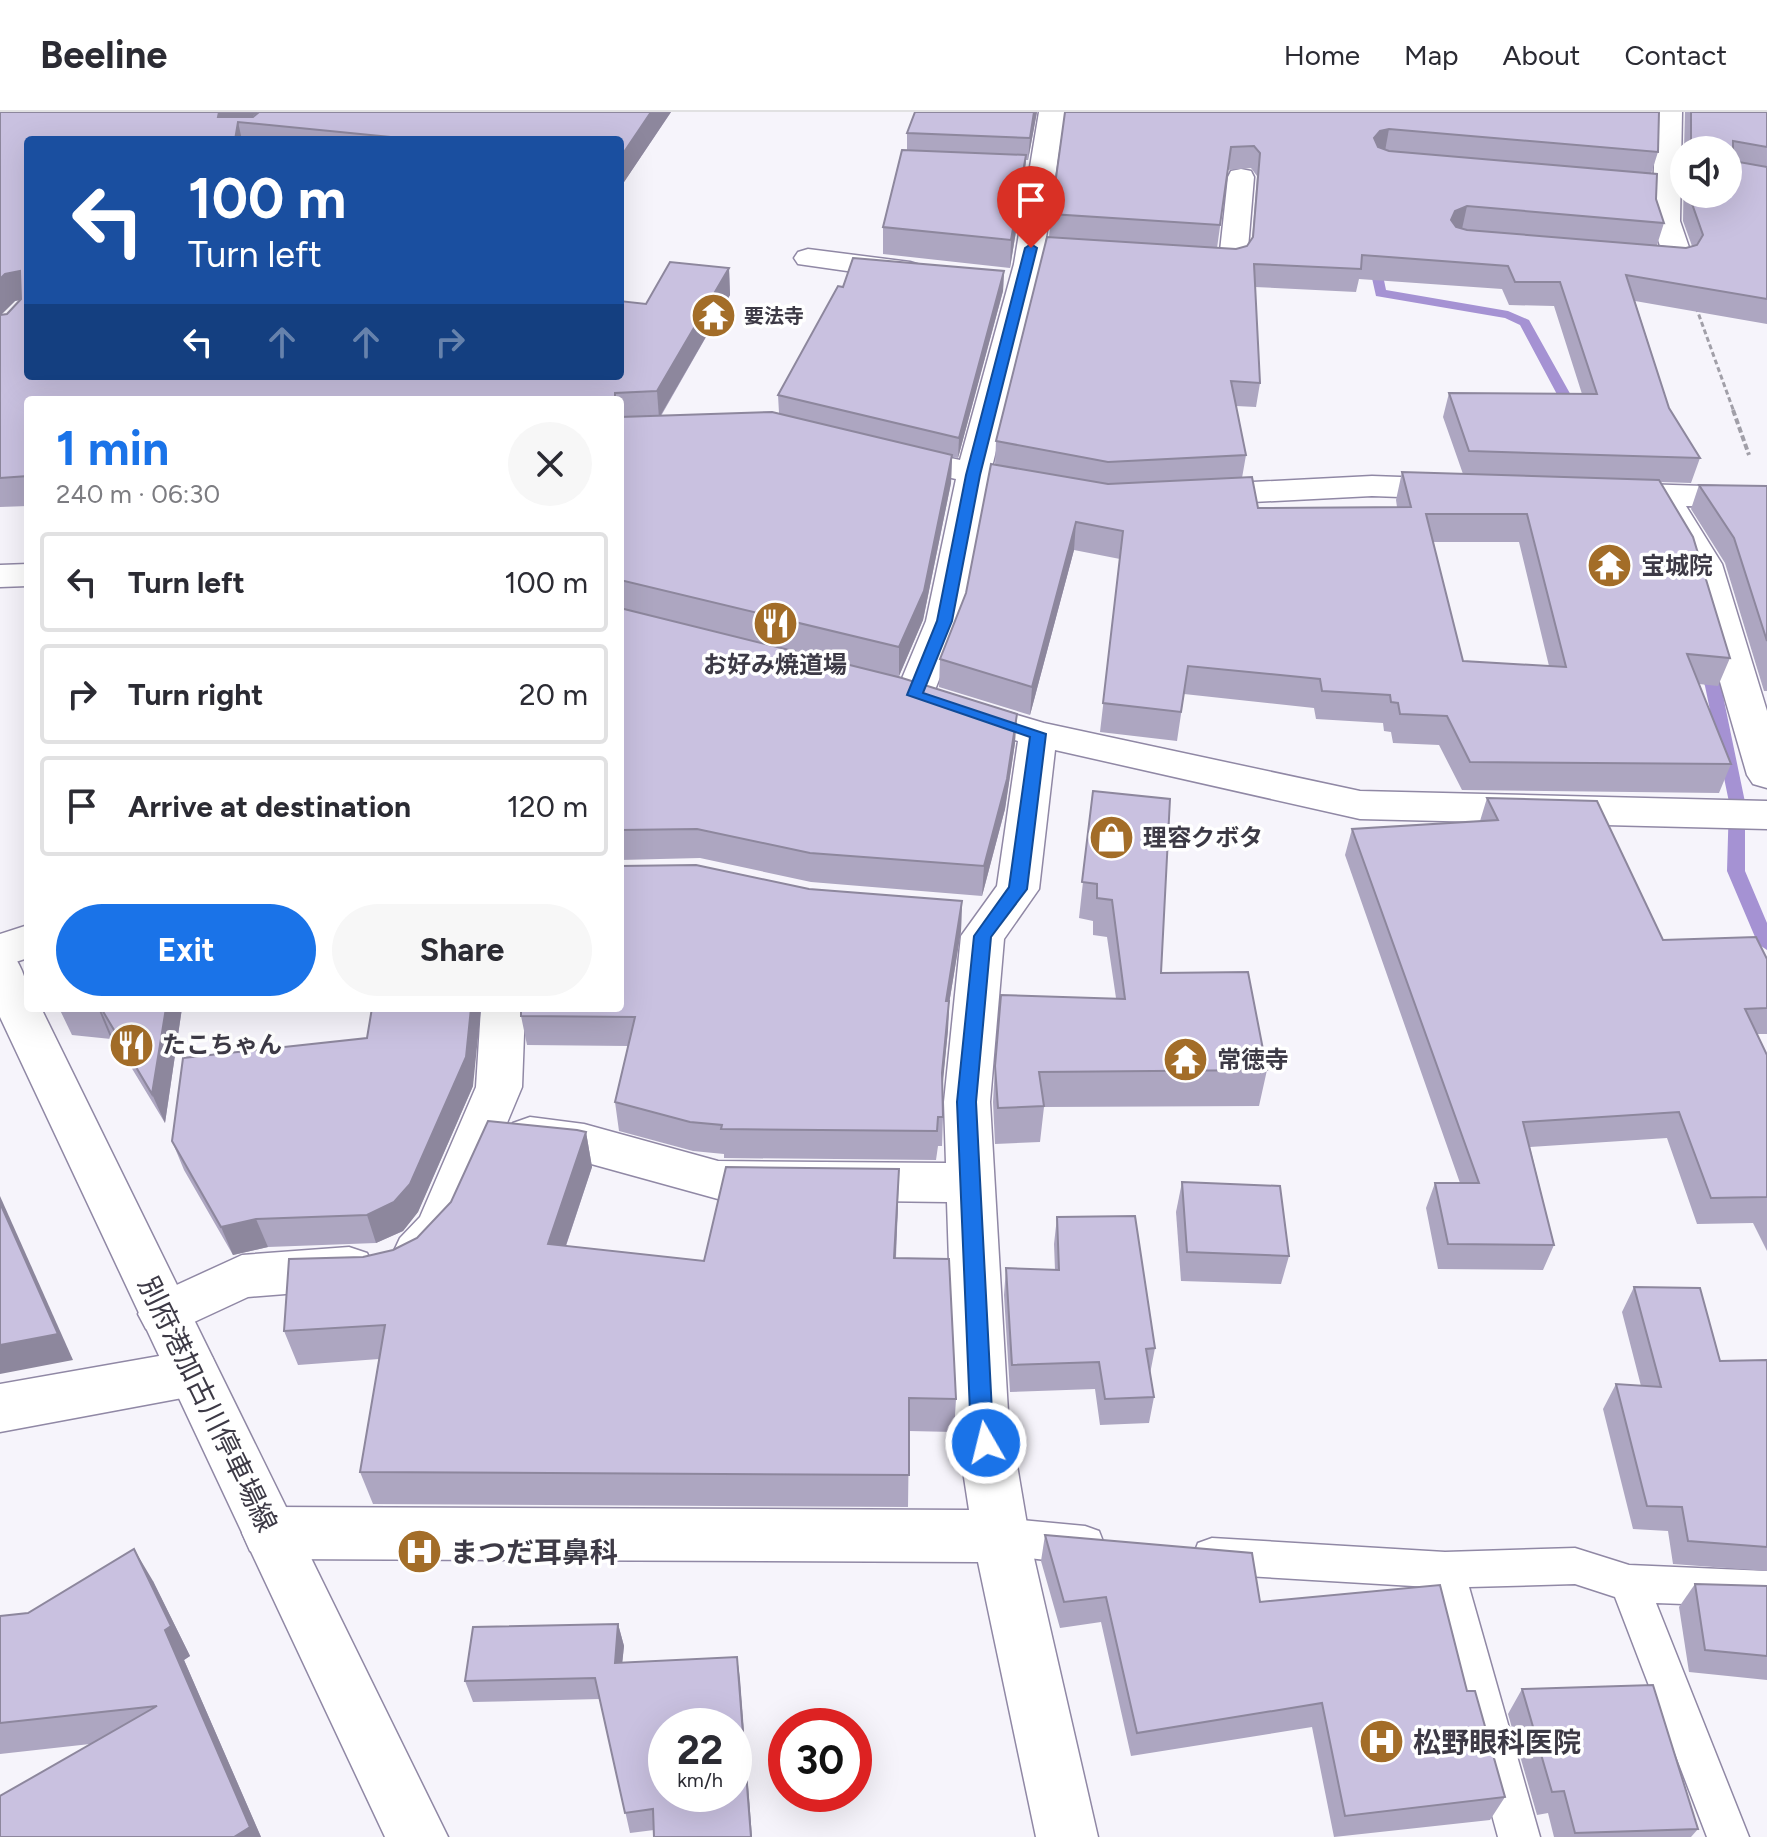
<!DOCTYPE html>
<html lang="en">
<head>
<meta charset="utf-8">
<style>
  body { margin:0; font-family:Figtree,"Noto Sans JP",sans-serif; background:#f7f7f7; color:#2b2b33; height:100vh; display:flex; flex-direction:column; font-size:30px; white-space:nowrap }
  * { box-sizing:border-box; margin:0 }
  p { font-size:26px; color:#7c7c81 }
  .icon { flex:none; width:44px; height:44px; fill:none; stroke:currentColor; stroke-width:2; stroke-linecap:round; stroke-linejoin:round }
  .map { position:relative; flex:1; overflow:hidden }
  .details { position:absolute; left:24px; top:284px; width:600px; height:616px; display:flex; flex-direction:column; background:#fff; border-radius:8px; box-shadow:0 8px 32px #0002 }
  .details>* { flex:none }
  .guide { position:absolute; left:24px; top:24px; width:600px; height:244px; border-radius:8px; box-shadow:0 8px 32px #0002; background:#1a4fa0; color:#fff; overflow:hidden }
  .tools { position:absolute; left:1670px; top:24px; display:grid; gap:16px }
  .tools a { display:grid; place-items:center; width:72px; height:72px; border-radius:50%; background:#fff; box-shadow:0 8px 32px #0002; font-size:40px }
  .speed { position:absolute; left:648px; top:1596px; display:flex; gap:16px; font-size:40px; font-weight:700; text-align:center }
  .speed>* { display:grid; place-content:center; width:104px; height:104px; border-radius:50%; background:#fff; box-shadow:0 8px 32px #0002; line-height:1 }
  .speed small { font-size:20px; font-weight:400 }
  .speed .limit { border:12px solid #d22; background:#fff; color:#111 }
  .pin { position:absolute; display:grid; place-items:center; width:68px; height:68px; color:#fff; margin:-82px -34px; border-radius:50% 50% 50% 0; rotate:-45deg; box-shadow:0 0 8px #0007 }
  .pin .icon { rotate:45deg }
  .me { position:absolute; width:88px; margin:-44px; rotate:352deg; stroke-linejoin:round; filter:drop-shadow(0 0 6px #0008) }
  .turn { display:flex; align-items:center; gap:28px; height:168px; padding:0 32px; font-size:36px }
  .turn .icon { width:104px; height:104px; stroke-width:2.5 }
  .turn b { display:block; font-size:56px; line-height:68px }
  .lanes { display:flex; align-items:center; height:76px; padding:0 32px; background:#0003; justify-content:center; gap:40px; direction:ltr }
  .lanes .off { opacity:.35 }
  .round { display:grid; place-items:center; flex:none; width:84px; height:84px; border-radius:42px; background:#f7f7f7 }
  .overview { display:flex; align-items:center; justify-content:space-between; height:136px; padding:0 32px }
  h1 { font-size:48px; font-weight:700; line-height:60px; color:#1a73e8 }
  .button { display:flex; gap:16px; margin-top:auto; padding:16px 32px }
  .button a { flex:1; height:92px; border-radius:48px; background:#1a73e8; color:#fff; font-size:32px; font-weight:700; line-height:92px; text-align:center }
  .button a+a { background:#f7f7f7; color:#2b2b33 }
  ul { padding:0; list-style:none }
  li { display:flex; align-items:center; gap:24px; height:100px; margin:0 16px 12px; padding:0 16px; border:4px solid #e1e1e2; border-radius:8px }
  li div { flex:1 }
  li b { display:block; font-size:30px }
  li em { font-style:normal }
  header { display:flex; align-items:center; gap:48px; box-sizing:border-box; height:112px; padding:0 40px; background:#fff; border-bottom:2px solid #e1e1e2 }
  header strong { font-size:38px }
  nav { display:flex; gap:44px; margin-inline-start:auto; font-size:28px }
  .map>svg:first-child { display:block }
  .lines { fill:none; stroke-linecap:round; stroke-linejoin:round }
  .stream { fill:#a592d3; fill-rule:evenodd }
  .service-casing { stroke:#9088a5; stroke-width:3 }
  .minor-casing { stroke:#9088a5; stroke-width:3 }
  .secondary-casing { stroke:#9088a5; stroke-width:3 }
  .path-far1 { stroke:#a19fa8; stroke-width:3; stroke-dasharray:5 3; stroke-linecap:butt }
  .path { stroke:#a19fa8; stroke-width:4; stroke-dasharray:6 3; stroke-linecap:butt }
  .service { fill:#fff; fill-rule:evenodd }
  .minor { fill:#fff; fill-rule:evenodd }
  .secondary { fill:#fff; fill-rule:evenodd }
  .wall { fill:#ada6c1; fill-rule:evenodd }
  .shaded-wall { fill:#8d879d }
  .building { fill:#c9c1e0; stroke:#8d879d; stroke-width:2; fill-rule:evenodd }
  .route { fill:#1a73e8; stroke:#114b97; stroke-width:2 }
  .labels { text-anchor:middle; stroke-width:7; stroke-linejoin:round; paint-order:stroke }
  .far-poi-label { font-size:20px; font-weight:bold; fill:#3d3a46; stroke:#fff; text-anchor:start }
  .poi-label { font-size:24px; font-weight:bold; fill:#3d3a46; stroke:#fff; text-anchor:start }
  .near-street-label { font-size:28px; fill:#3d3a46; stroke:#fff }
  .near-poi-label { font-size:28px; font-weight:bold; fill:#3d3a46; stroke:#fff; text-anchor:start }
</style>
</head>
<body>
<header>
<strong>Beeline</strong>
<nav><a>Home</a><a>Map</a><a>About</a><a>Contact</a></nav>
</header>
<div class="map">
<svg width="1767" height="1725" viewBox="0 0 1767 1725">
  <rect width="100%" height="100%" fill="#f6f4fb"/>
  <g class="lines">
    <g class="stream">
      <polygon points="1373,140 1379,144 1386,178 1508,199 1529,208 1582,303 1580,306 1568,303 1520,213 1505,206 1376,184 1367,144"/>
      <polygon points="1704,545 1712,550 1721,574 1745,690 1745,759 1767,811 1767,838 1758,832 1727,759 1729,690 1705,574 1696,550"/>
    </g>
    <defs>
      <g id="service">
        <path d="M1001 1406 1085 1414 1099 1419 1104 1432 1099 1445C1074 1454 1013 1446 988 1437L982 1424 988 1411Z"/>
        <polygon points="1212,1426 1445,1440 1575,1436 1629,1453 1767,1459 1767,1495 1656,1491 1749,1725 1707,1725 1615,1485 1575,1472 1469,1475 1540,1725 1498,1725 1430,1475 1212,1462 1198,1457 1193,1444 1198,1431"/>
      </g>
      <g id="minor">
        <polygon points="1039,0 1065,0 1042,152 992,355 1058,369 1063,376 1058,383 1046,386 988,374 962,509 933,583 927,592 914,595 901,592 895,583 926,509 956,367 883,351 879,344 883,337 895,334 960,348 1014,152"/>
        <path d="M1656 0H1682L1680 109 1693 147 1689 153C1669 158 1641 154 1621 149L1617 143 1621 137H1661L1652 109Z"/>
        <polygon points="1241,57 1251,59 1254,65 1247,148 1243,154 1233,157 1173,151 1169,145 1173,139 1220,139 1228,65 1231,59"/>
        <polygon points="808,137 910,150 920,153 924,159 920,165 910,168 798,152 794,146 798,140"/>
        <polygon points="1372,364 1457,367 1469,370 1474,377 1469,384 1457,387 1372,384 1194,393 1182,390 1177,383 1182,376 1194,373"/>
        <polygon points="1610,371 1767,376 1767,396 1686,394 1722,452 1767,599 1767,676 1753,672 1747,663 1686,452 1651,392 1598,388 1593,381 1598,374"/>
        <polygon points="28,452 28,474 0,475 0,453"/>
        <polygon points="957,585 1044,611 1360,679 1767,689 1767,717 1360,707 1055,638 1039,777 1004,827 990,990 1008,1300 1029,1424 1098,1725 1036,1725 978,1450 270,1447 250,1439 242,1421 250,1403 270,1395 969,1398 954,1300 947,1090 718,1087 584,1050 513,1037 506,1024 513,1011 530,1005 584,1012 718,1049 946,1051 944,990 961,824 997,774 1018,629 943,606 938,597 943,588"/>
        <polygon points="28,813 28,846 0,855 0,822"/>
        <polygon points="481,896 525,896 522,975 458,1128 447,1148 418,1162 400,1156 393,1141 400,1126 420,1105 476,975"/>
        <polygon points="349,1135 367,1141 374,1156 367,1171 349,1177 248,1185 164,1224 146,1217 138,1202 146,1187 242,1143"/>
        <polygon points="193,1238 212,1245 219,1261 212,1277 193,1284 0,1320 0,1272"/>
      </g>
      <path id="secondary" d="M0 842 16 847C26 864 28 876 28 896H41L448 1725H385L0 905Z"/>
    </defs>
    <use href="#service" class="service-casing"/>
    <use href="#minor" class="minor-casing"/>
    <use href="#secondary" class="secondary-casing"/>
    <polyline class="path-far1" points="1696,195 1734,300"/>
    <polyline class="path" points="1733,298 1749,343"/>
    <use href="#service" class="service"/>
    <use href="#minor" class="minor"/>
    <use href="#secondary" class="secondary"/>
  </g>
  <g class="wall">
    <path d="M0 0H258L252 5 671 0 622 73H620V28H28V264H620L646 192 729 156 730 183 661 304 779 301 778 283 843 175 1004 159 1003 179 958 346 952 345 951 371 923 508 899 564 1015 631 1005 697 982 784 811 770 700 746 620 748V288H28V394L0 395ZM21 188 7 202H1L15 189Z"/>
    <polygon points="900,0 1037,0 1028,48 1026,48 1024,70 1010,156 883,142 883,115 907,39 907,21 915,0"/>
    <path d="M1065 0H1659L1658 40 1651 62 1656 87 1664 111 1657 133 1686 136 1692 134 1683 109 1684 54V82H1728V38H1684L1685 0H1767V212L1635 189 1669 296 1700 346 1691 371 1660 370 1730 546 1718 574 1699 572 1731 652 1719 681 1462 678 1439 633 1393 631 1391 620 1384 619 1383 611 1316 607 1314 596 1184 582 1177 629 1100 620 1120 447 1074 438 1030 603 939 575 940 547 966 481 995 353 996 329 1049 125 1051 102ZM1251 56 1257 64 1252 128 1247 134 1236 137 1217 136 1228 58ZM1359 167 1502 177 1509 193 1554 194 1582 282 1449 281 1443 305 1463 362 1402 360 1396 388 1397 395 1258 396 1242 366 1246 343 1236 294 1256 295 1260 271 1255 175 1356 180ZM1433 430H1519L1549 554 1463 549Z"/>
    <polygon points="1699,373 1767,374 1767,579 1764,579 1725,451 1691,397"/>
    <polygon points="1093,679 1161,861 1267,958 1259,994 1044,995 1040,1030 995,1032 993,990 995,954 1116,886 1107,825 1093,823 1093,809 1079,806"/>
    <polygon points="1487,686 1663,828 1767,847 1767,922 1757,922 1767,943 1767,1139 1753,1111 1697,1112 1667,1026 1530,1035 1554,1133 1543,1158 1438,1157 1426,1096 1435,1071 1460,1071 1345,743 1352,717 1480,709"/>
    <polygon points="809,777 962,789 961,819 949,892 948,918 942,975 943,1005 942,1034 938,1034 936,1048 724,1046 724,1042 693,1039 619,1019 615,990 628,934 527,933 521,904"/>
    <polygon points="59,896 182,896 165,1011 111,922 111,927 72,923"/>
    <polygon points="367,926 473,974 418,1100 403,1119 376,1131 268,1135 233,1143 184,1058 172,1029"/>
    <polygon points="586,1020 592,1055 566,1134 704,1149 898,1092 896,1146 956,1287 954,1320 909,1319 908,1395 373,1392 360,1360 379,1247 298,1253 284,1219 363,1145 393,1138 417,1126"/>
    <polygon points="1182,1070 1289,1144 1281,1172 1181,1169 1176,1100"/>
    <polygon points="1057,1105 1155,1236 1150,1262 1154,1285 1149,1311 1100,1313 1095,1277 1010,1280 1004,1183 1006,1156 1055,1158 1054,1132"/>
    <polygon points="1634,1175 1720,1249 1767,1248 1767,1459 1673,1452 1668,1419 1633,1417 1603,1297 1616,1272 1641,1274 1622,1200"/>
    <polygon points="1045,1423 1260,1490 1467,1579 1505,1685 1490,1708 1334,1725 1312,1615 1131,1644 1101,1510 1060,1516 1041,1449"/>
    <polygon points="153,1469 190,1544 184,1548 261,1725 90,1632 0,1642 0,1504 28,1501"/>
    <polygon points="1695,1472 1767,1474 1767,1568 1689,1560 1679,1495"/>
    <polygon points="618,1512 624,1534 622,1551 740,1567 654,1718 630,1721 600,1587 473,1590 465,1569"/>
    <polygon points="1522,1577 1698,1717 1691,1725 1554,1725 1548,1701 1537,1703 1508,1602"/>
  </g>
  <g class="shaded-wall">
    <polygon points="219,0 258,0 244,11 238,10 242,28 235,28 218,5"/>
    <polygon points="651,0 671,0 622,73 620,46"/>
    <polygon points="1034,0 1037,0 1028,48 1030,26"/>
    <polygon points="1389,17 1385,39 1375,41 1374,26 1380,19"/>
    <polygon points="1026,43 1024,70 1010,156 1011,128"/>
    <polygon points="1467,94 1462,117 1450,121 1451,108 1455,99"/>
    <polygon points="729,156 730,183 659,306 657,279"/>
    <polygon points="20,159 28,186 15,189 0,204 0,167 5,162"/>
    <polygon points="1004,159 1003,179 958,346 959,326"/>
    <polygon points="952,343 951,371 923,508 899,564 899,535"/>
    <polygon points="1076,410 1074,438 1030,603 1032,575"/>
    <polygon points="1017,602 1015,631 1005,697 982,784 984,754"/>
    <polygon points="962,789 961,819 949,892 948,918 941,990 946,889"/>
    <polygon points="98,896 100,896 111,922 111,927"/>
    <polygon points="166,896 182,896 165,1011 152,982"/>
    <polygon points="471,896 481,896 473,974 418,1100 403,1119 376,1131 367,1103"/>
    <polygon points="586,1020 592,1055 555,1166 548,1132"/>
    <polygon points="899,1057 898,1092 894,1180 894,1146"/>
    <polygon points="0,1084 73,1248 0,1262"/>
    <polygon points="256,1107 268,1135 233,1143 221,1115"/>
    <polygon points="134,1437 153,1469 190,1544 184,1548 261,1725 234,1725 165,1518"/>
    <polygon points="618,1512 624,1534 620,1573 615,1551"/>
    <polygon points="737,1545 740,1567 752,1725 751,1725"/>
  </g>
  <g class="building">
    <polygon points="0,0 219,0 218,5 253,5 259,0 651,0 620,46 620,28 421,28 238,10 235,28 28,28 28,264 620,264 620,189 646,192 670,150 729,156 657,279 615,281 615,288 28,288 28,364 0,366 0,203 7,202 21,187 20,159 5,162 0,167"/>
    <polygon points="915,0 1034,0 1030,26 907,21"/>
    <polygon points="1065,0 1659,0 1658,40 1389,17 1380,19 1374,26 1378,35 1389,39 1657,62 1656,87 1664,111 1467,94 1455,99 1451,108 1456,115 1467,118 1686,136 1697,133 1703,123 1690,86 1690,82 1728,82 1728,38 1691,38 1691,0 1767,0 1767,35 1733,29 1733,49 1767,55 1767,187 1626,163 1669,296 1700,346 1469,339 1449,281 1597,282 1560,170 1515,170 1508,154 1362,143 1361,157 1254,152 1260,271 1231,269 1246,343 1108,350 996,329 1047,125 1236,137 1247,134 1253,125 1260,41 1254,34 1231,35 1220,113 1051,102"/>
    <polygon points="902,38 1026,43 1011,128 883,115"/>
    <polygon points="853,146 1004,159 959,326 778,283 838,174 843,175"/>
    <polygon points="772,300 952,343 924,479 899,535 620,468 620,305"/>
    <path d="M991 352 1108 372 1252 365 1258 396 1411 395 1402 360 1659 368 1693 425 1730 546 1687 542 1731 652 1470 650 1447 604 1400 602 1398 591 1391 590 1390 583 1322 579 1320 567 1188 554 1181 600 1103 591 1123 419 1076 410 1032 575 940 547 966 481ZM1426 402H1527L1566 555 1463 549Z"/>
    <polygon points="1699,373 1767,374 1767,529 1734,426"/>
    <polygon points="620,496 902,566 1017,602 1007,667 984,754 810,741 697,717 620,718"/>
    <polygon points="1093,679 1170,687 1161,861 1248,860 1267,958 1039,960 1044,994 998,996 995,954 1001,883 1125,887 1112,788 1097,786 1097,772 1082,770"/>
    <polygon points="1487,686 1597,689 1663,828 1756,825 1767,847 1767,896 1745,897 1767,943 1767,1085 1711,1086 1679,1000 1523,1010 1554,1133 1448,1132 1435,1071 1479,1071 1352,717 1498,708"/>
    <polygon points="696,753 809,777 962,789 946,889 949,889 942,961 943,1005 938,1005 937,1019 721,1017 722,1013 690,1010 615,990 635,905 521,904 521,896 620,896 620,754"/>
    <polygon points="101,896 166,896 152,982"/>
    <polygon points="372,896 471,896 466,945 410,1072 394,1090 367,1103 256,1107 221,1115 172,1029 183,946 367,926"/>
    <polygon points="488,1009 577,1018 586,1020 548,1132 704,1149 726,1055 899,1057 894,1146 949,1147 956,1287 909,1286 909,1363 360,1360 385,1213 284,1219 289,1147 363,1145 393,1138 417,1126 451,1090"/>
    <polygon points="1182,1070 1280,1074 1289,1144 1187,1140"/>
    <polygon points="0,1091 58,1222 0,1233"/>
    <polygon points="1135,1104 1155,1236 1146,1237 1154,1285 1105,1287 1099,1250 1012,1253 1006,1156 1059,1158 1057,1105"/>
    <polygon points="1634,1175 1700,1176 1720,1249 1767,1248 1767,1435 1688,1429 1682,1395 1647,1394 1616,1272 1661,1275"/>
    <polygon points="1045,1423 1252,1441 1260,1490 1440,1473 1467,1579 1475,1579 1505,1685 1345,1704 1322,1591 1137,1621 1106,1485 1064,1490"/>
    <polygon points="134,1437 171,1514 165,1518 250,1715 234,1725 0,1725 0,1684 157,1594 0,1611 0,1504 28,1501"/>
    <polygon points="1695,1472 1767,1474 1767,1544 1705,1538"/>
    <path d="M618 1512 615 1551 737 1545 751 1725H654L653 1697 625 1701 595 1566 465 1569 473 1515ZM666 1614H734V1682H666Z"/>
    <polygon points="1653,1573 1698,1717 1575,1721 1564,1679 1552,1680 1522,1577"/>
  </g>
  <polygon class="route" points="1031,132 1037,136 980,363 952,509 923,581 1046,622 1027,777 991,825 976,990 992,1300 997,1331 993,1338 986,1341 978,1338 970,1300 957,990 974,824 1009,775 1030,625 907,583 937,509 966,363 1025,136"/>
  <defs>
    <symbol id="temple-disc" viewBox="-11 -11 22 22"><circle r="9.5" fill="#a36d28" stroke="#fff"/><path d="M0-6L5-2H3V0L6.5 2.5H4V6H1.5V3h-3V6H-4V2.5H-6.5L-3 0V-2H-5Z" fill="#fff"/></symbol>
    <symbol id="restaurant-disc" viewBox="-11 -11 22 22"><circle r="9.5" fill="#a36d28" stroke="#fff"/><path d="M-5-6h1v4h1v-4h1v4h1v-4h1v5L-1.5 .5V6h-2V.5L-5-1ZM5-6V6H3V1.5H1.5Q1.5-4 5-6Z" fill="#fff"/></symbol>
    <symbol id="shop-disc" viewBox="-11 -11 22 22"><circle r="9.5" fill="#a36d28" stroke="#fff"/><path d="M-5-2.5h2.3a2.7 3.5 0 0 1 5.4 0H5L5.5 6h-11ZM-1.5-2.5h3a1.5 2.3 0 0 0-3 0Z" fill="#fff"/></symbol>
    <symbol id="hospital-disc" viewBox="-11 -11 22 22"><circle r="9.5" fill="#a36d28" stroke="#fff"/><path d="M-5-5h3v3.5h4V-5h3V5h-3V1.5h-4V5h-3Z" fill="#fff"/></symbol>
  </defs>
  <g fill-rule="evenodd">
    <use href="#temple-disc" x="688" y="178" width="51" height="51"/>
    <use href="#temple-disc" x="1584" y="428" width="51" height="51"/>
    <use href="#restaurant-disc" x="750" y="486" width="51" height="51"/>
    <use href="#shop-disc" x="1086" y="700" width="51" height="51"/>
    <use href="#restaurant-disc" x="106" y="908" width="51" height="51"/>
    <use href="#temple-disc" x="1160" y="922" width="51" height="51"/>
    <use href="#hospital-disc" x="394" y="1414" width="51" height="51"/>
    <use href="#hospital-disc" x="1356" y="1604" width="51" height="51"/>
  </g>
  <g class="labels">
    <g class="far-poi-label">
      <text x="744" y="211">要法寺</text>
    </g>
    <g class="poi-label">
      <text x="1641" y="462">宝城院</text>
      <text x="775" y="561" text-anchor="middle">お好み焼道場</text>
      <text x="1143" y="734">理容クボタ</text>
      <text x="162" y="941">たこちゃん</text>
      <text x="1217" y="956">常徳寺</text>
    </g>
    <g class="near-street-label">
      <text transform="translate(208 1292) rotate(64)" y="10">別府港加古川停車場線</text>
    </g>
    <g class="near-poi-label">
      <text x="450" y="1450">まつだ耳鼻科</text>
      <text x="1413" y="1640">松野眼科医院</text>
    </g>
  </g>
</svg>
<div class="tools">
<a><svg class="icon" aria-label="sound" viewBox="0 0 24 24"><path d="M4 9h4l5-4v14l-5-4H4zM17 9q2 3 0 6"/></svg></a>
</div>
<div class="speed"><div>22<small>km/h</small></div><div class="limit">30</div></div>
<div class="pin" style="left:1031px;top:136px;background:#d93025"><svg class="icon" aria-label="arrive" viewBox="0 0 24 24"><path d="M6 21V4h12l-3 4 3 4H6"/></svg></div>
<svg class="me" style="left:986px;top:1331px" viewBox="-20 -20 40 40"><circle r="17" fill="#1a73e8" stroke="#fff" stroke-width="3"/><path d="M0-11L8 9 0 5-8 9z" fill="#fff"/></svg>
<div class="guide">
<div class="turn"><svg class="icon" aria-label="left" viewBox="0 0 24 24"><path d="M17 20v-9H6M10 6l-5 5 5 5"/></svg><div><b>100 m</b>Turn left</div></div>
<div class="lanes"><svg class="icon" aria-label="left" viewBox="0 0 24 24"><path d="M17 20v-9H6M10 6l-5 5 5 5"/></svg><svg class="icon off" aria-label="ahead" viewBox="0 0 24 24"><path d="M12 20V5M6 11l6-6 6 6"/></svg><svg class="icon off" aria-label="ahead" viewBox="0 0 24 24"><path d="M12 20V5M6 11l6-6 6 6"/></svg><svg class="icon off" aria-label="right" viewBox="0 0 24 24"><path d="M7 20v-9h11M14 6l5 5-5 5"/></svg></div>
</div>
<section class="details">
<div class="overview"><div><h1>1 min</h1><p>240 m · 06:30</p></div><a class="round"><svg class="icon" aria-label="close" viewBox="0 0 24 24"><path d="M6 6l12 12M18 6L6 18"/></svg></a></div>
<ul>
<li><svg class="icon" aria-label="left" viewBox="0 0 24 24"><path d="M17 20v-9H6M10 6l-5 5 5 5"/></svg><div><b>Turn left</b></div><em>100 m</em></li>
<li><svg class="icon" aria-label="right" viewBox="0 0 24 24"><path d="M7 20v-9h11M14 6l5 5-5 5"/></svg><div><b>Turn right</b></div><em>20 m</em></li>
<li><svg class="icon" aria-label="arrive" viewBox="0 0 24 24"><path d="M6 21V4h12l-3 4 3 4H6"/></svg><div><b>Arrive at destination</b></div><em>120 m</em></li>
</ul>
<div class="button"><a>Exit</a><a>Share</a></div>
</section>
</div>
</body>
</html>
